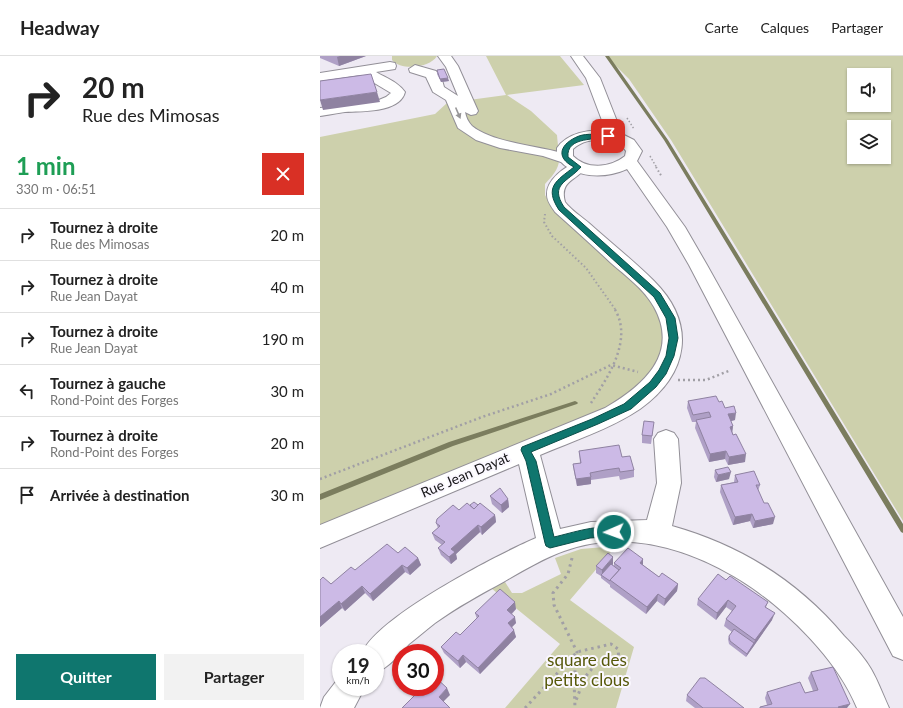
<!DOCTYPE html>
<html lang="fr">
<head>
<meta charset="utf-8">
<style>
  body { margin:0; font-family:Lato,sans-serif; background:#f2f2f2; color:#222; height:100vh; display:flex; flex-direction:column; font-size:15px; white-space:nowrap }
  * { box-sizing:border-box; margin:0 }
  p { font-size:13px; color:#767676 }
  .icon { flex:none; width:22px; height:22px; fill:none; stroke:currentColor; stroke-width:2; stroke-linecap:round; stroke-linejoin:round }
  .map { position:relative; flex:1; overflow:hidden }
  .details { display:flex; flex-direction:column; background:#fff; width:320px }
  .details>* { flex:none }
  .hud { background:#fff; color:#222; overflow:hidden }
  .fabs { position:absolute; left:527px; top:12px; display:grid; gap:8px }
  .fabs a { display:grid; place-items:center; width:44px; height:44px; border-radius:0px; background:#fff; box-shadow:0 1px 3px #0004; font-size:20px }
  .speed { position:absolute; left:12px; top:588px; display:flex; gap:8px; font-size:20px; font-weight:700; text-align:center }
  .speed>* { display:grid; place-content:center; width:52px; height:52px; border-radius:50%; background:#fff; box-shadow:0 1px 3px #0004; line-height:1 }
  .speed small { font-size:10px; font-weight:400 }
  .speed .limit { border:6px solid #d22; background:#fff; color:#111 }
  .pin { position:absolute; display:grid; place-items:center; width:34px; height:34px; color:#fff; margin:-17px; border-radius:8px; box-shadow:0 2px 6px #0006 }
  .me { position:absolute; width:44px; margin:-22px; rotate:268deg; stroke-linejoin:round; filter:drop-shadow(0 0 3px #0008) }
  .turn { display:flex; align-items:center; gap:14px; height:84px; padding:0 16px; font-size:18px }
  .turn .icon { width:52px; height:52px; stroke-width:2.5 }
  .turn b { display:block; font-size:28px; line-height:34px }
  .round { display:grid; place-items:center; flex:none; width:42px; height:42px; border-radius:0px; background:#f2f2f2 }
  .summary { display:flex; align-items:center; justify-content:space-between; height:68px; padding:0 16px }
  h1 { font-size:24px; font-weight:700; line-height:30px; color:#1e9e55 }
  .cta { display:flex; gap:8px; margin-top:auto; padding:8px 16px }
  .cta a { flex:1; height:46px; border-radius:0px; background:#0f766e; color:#fff; font-size:16px; font-weight:700; line-height:46px; text-align:center }
  .cta a+a { background:#f2f2f2; color:#222 }
  ul { padding:0; list-style:none }
  li { display:flex; align-items:center; gap:12px; height:52px; padding:0 16px; border-top:1px solid #e0e0e0 }
  li div { flex:1 }
  li b { display:block; font-size:15px }
  li em { font-style:normal }
  header { display:flex; align-items:center; gap:24px; box-sizing:border-box; height:56px; padding:0 20px; background:#fff; border-bottom:1px solid #e0e0e0 }
  header strong { font-size:19px }
  nav { display:flex; gap:22px; margin-inline-start:auto; font-size:14px }
  main { display:flex; flex:1; min-height:0 }
  .map>svg:first-child { display:block }
  .green { fill:#cdd0ac; fill-rule:evenodd }
  .lines { fill:none; stroke-linecap:round; stroke-linejoin:round }
  .stream { fill:#7b7d5e; fill-rule:evenodd }
  .minor-casing { stroke:#928f97; stroke-width:2 }
  .major-casing { stroke:#928f97; stroke-width:2 }
  .path-far3 { stroke:#a19fa5; stroke-width:1.5; stroke-dasharray:1.5 2; stroke-linecap:butt }
  .path-far2 { stroke:#a19fa5; stroke-width:2; stroke-dasharray:1.5 2.5; stroke-linecap:butt }
  .path-far1 { stroke:#a19fa5; stroke-width:2.5; stroke-dasharray:2 3; stroke-linecap:butt }
  .path { stroke:#a19fa5; stroke-width:3; stroke-dasharray:2.5 4; stroke-linecap:butt }
  .minor { fill:#fff; fill-rule:evenodd }
  .major { fill:#fff; fill-rule:evenodd }
  .wall { fill:#afa0c6 }
  .shaded-wall { fill:#8f82a1 }
  .building { fill:#ccbae6; stroke:#8f82a1 }
  .oneway { fill:#979698 }
  .route { fill:#0f766e; stroke:#0a4d48 }
  .labels { text-anchor:middle; stroke-width:4; stroke-linejoin:round; paint-order:stroke }
  .street-label { font-size:14px; fill:#171619; stroke:#fbf8ff }
  .near-park-label { font-size:17px; fill:#565809; stroke:#fbf8ff }
</style>
</head>
<body>
<header>
<strong>Headway</strong>
<nav><a>Carte</a><a>Calques</a><a>Partager</a></nav>
</header>
<main>
<section class="details">
<div class="hud">
<div class="turn"><svg class="icon" aria-label="right" viewBox="0 0 24 24"><path d="M7 20v-9h11M14 6l5 5-5 5"/></svg><div><b>20 m</b>Rue des Mimosas</div></div>
</div>
<div class="summary"><div><h1>1 min</h1><p>330 m · 06:51</p></div><a class="round" style="background:#d93025;color:#fff"><svg class="icon" aria-label="close" viewBox="0 0 24 24"><path d="M6 6l12 12M18 6L6 18"/></svg></a></div>
<ul>
<li><svg class="icon" aria-label="right" viewBox="0 0 24 24"><path d="M7 20v-9h11M14 6l5 5-5 5"/></svg><div><b>Tournez à droite</b><p>Rue des Mimosas</p></div><em>20 m</em></li>
<li><svg class="icon" aria-label="right" viewBox="0 0 24 24"><path d="M7 20v-9h11M14 6l5 5-5 5"/></svg><div><b>Tournez à droite</b><p>Rue Jean Dayat</p></div><em>40 m</em></li>
<li><svg class="icon" aria-label="right" viewBox="0 0 24 24"><path d="M7 20v-9h11M14 6l5 5-5 5"/></svg><div><b>Tournez à droite</b><p>Rue Jean Dayat</p></div><em>190 m</em></li>
<li><svg class="icon" aria-label="left" viewBox="0 0 24 24"><path d="M17 20v-9H6M10 6l-5 5 5 5"/></svg><div><b>Tournez à gauche</b><p>Rond-Point des Forges</p></div><em>30 m</em></li>
<li><svg class="icon" aria-label="right" viewBox="0 0 24 24"><path d="M7 20v-9h11M14 6l5 5-5 5"/></svg><div><b>Tournez à droite</b><p>Rond-Point des Forges</p></div><em>20 m</em></li>
<li><svg class="icon" aria-label="arrive" viewBox="0 0 24 24"><path d="M6 21V4h12l-3 4 3 4H6"/></svg><div><b>Arrivée à destination</b></div><em>30 m</em></li>
</ul>
<div class="cta"><a>Quitter</a><a>Partager</a></div>
</section>
<div class="map">
<svg width="583" height="652" viewBox="0 0 583 652">
  <rect width="100%" height="100%" fill="#eeeaf3"/>
  <g class="green">
    <path d="M72 0H117C110 12 81 15 72 4Z"/>
    <path d="M166 0H240L264 29 187 39 211 55 237 79C239 105 244 108 225 128V139L233 153 325 234 341 260 345 286 334 313 295 349 0 471V81L115 58 127 47 186 39Z"/>
    <path d="M286 0H583V465L351 84 309 23ZM534 19H564V49H534ZM534 71H564V101H534Z"/>
    <polygon points="296,490 250,544 314,591 296,652 185,652 240,588 171,532 185,526 192,537 202,537 241,518 235,502 261,493"/>
  </g>
  <g class="lines">
    <g class="stream">
      <polygon points="285,0 289,0 348,84 583,468 583,477 581,476 344,84"/>
      <polygon points="255,345 257,346 258,347 257,348 133,390 0,444 0,438 129,386"/>
    </g>
    <defs>
      <g id="minor">
        <path d="M118 0H131L138 10 158 55 156 58 151 59 145 56C146 61 148 66 152 70 174 88 224 90 252 100L255 103 252 106 247 108 223 100 180 92 156 84 138 72 126 44 113 36 106 21 90 16 89 13 95 9 116 15 122 24 124 31 138 40 126 11Z"/>
        <path d="M70 6 75 7 76 10 75 13 56 16C66 22 78 26 85 36 80 57 41 55 25 56 17 57 8 59 0 60V52L54 46 66 41 71 37 41 19 0 25V17Z"/>
        <path d="M258 106 264 108 266 111C257 125 239 124 245 146 251 154 262 161 270 168 291 187 314 205 334 225 377 268 369 318 320 353 290 373 253 385 220 399L240 473 271 466 327 464 337 427 334 383 338 377 346 374 354 377 358 383 361 427 352 470C420 489 479 526 524 580 534 590 544 601 551 613 558 625 563 639 569 652H537C517 603 465 552 420 524 368 492 305 473 244 495 224 502 204 514 185 525 161 538 137 551 115 567 106 574 98 581 89 588 78 599 70 611 55 617V597H42C58 560 177 499 216 482L199 408 0 492V469L285 352C323 330 360 298 334 251 324 233 306 220 291 207 273 190 254 173 235 156 231 150 227 145 227 139 226 124 245 110 258 106Z"/>
        <polygon points="21,619 21,631 45,631 34,652 0,652 4,641"/>
      </g>
      <path id="major" d="M251 0H263L280 22 302 78 314 84 322 95 317 105 365 171 387 209 583 561V604L573 600 369 209 347 171 307 113C285 123 252 123 237 101V92C247 77 269 73 286 75L266 22ZM283 83C292 84 301 87 306 95L305 100C290 112 267 114 253 100V93C262 85 271 84 283 83Z"/>
    </defs>
    <use href="#minor" class="minor-casing"/>
    <use href="#major" class="major-casing"/>
    <g class="path-far3">
      <polyline points="307,62 314,73"/>
      <polyline points="330,100 337,112"/>
    </g>
    <g class="path-far2">
      <polyline points="336,111 342,121"/>
      <polyline points="225,158 224,166 232,180 266,212 295,253"/>
    </g>
    <g class="path-far1">
      <polyline points="358,324 386,324 411,314"/>
      <path d="M271 347C288 321 314 283 294 252"/>
      <polyline points="0,423 162,361 231,338 291,309 318,316"/>
    </g>
    <g class="path">
      <polyline points="252,502 248,518 233,537 234,549 257,596 254,624 255,652"/>
      <polyline points="205,652 257,596 291,588 298,593 299,604 291,610 276,608 265,621 255,647"/>
    </g>
    <use href="#minor" class="minor"/>
    <use href="#major" class="major"/>
  </g>
  <g class="wall">
    <polygon points="0,0 46,0 19,10 0,2"/>
    <polygon points="117,14 129,25 121,26 117,18"/>
    <polygon points="368,345 399,346 405,352 415,364 411,365 413,370 412,376 425,406 408,409 405,403 389,406 375,372 376,366 372,366 367,352"/>
    <polygon points="333,374 331,388 322,387 322,379"/>
    <polygon points="259,395 302,401 314,414 314,421 300,424 299,420 271,424 271,428 257,430 254,416 253,408 260,407"/>
    <polygon points="395,414 409,423 396,426 394,421"/>
    <polygon points="415,419 440,429 438,435 453,468 433,472 430,465 413,469 400,436 401,429 414,426"/>
    <polygon points="170,440 188,443 189,451 182,457 172,448"/>
    <polygon points="150,449 158,449 175,459 176,466 162,479 160,476 136,498 137,503 131,508 121,499 118,492 122,489 115,484 112,477 118,472 116,467 139,454"/>
    <polygon points="78,497 98,502 101,509 90,519 85,516 53,545 45,537 25,555 22,552 0,571 0,524 11,528 35,514"/>
    <polygon points="323,503 323,509 339,521 358,528 357,535 344,550 337,545 326,558 290,531 290,529 281,522 281,520 276,517 276,510 293,508 293,509 294,510 294,507"/>
    <polygon points="406,524 448,546 446,551 452,564 426,601 409,588 408,583 409,580 412,576 404,570 406,563 412,555 406,551 396,564 377,549 378,543"/>
    <polygon points="196,553 192,558 196,567 192,571 196,581 160,618 146,606 140,612 124,597 121,591 140,579 157,563 155,557"/>
    <polygon points="491,616 527,652 440,652 440,651 447,649 445,642 447,636 485,637 493,635 488,622"/>
    <polygon points="367,639 424,652 375,652 366,645"/>
  </g>
  <g class="shaded-wall">
    <polygon points="20,0 46,0 19,10 17,1"/>
    <polygon points="128,22 129,25 121,26 120,23"/>
    <polygon points="57,36 60,46 3,54 0,44"/>
    <polygon points="416,357 415,364 407,366 408,358"/>
    <polygon points="413,370 412,378 410,371"/>
    <polygon points="406,395 405,403 389,406 390,398"/>
    <polygon points="426,398 425,406 408,409 409,401"/>
    <polygon points="411,416 409,423 396,426 398,419"/>
    <polygon points="271,421 271,428 257,430 256,423"/>
    <polygon points="188,443 189,451 182,457 181,449"/>
    <polygon points="432,458 430,465 413,469 415,461"/>
    <polygon points="175,459 176,466 162,479 161,471"/>
    <polygon points="455,461 453,468 433,472 435,465"/>
    <polygon points="158,469 160,476 136,498 137,503 131,508 129,501 131,493"/>
    <polygon points="293,501 293,508 283,520 282,519 282,514"/>
    <polygon points="98,502 101,509 90,519 87,512"/>
    <polygon points="323,503 323,510 320,507"/>
    <polygon points="82,509 85,516 53,545 50,538"/>
    <polygon points="358,528 357,535 344,550 345,543"/>
    <polygon points="42,530 45,537 25,555 21,548"/>
    <polygon points="338,538 337,545 326,558 327,551"/>
    <polygon points="408,544 406,551 396,564 397,557"/>
    <polygon points="19,545 22,552 0,571 0,561"/>
    <polygon points="195,546 196,553 188,561 187,554"/>
    <polygon points="455,557 452,564 426,601 427,598 434,587 435,584"/>
    <polygon points="195,561 196,567 189,574 188,567"/>
    <polygon points="194,574 196,581 160,618 158,612"/>
    <polygon points="143,599 146,606 140,612 138,605"/>
    <polygon points="127,632 130,639 122,647 119,641"/>
    <polygon points="530,648 527,652 518,652 518,651"/>
  </g>
  <g class="building">
    <polygon points="124,13 128,22 120,23 117,14"/>
    <polygon points="51,18 57,36 0,44 0,25"/>
    <polygon points="396,340 399,346 402,345 405,352 414,350 416,357 408,358 413,370 410,371 413,379 416,378 426,398 409,401 406,395 390,398 376,364 391,361 389,356 373,359 368,345"/>
    <polygon points="324,365 334,366 332,380 322,379"/>
    <polygon points="299,389 302,401 310,400 314,414 300,416 299,412 285,414 270,417 271,421 256,423 253,408 261,407 259,395"/>
    <polygon points="408,411 411,416 398,419 395,414"/>
    <polygon points="434,415 440,429 436,429 444,447 448,447 455,461 435,465 432,458 415,461 401,429 418,426 415,419"/>
    <polygon points="180,432 188,443 181,449 170,440"/>
    <polygon points="154,446 158,449 154,453 150,449"/>
    <polygon points="147,447 154,453 160,447 175,459 161,471 158,469 131,493 135,496 129,501 118,492 125,486 112,477 120,470 116,467 117,463 133,449 139,454"/>
    <polygon points="67,488 78,497 85,491 98,502 87,512 82,509 50,538 42,530 21,548 19,545 0,561 0,524 3,521 11,528 31,511 35,514"/>
    <polygon points="308,492 323,503 320,507 339,521 342,517 358,528 345,543 338,538 327,551 290,524 301,512 294,507"/>
    <polygon points="288,497 293,501 282,514 276,510"/>
    <polygon points="291,508 299,514 290,524 290,525 281,519"/>
    <polygon points="398,518 406,524 410,520 448,546 445,551 455,557 435,584 406,563 416,550 408,544 397,557 378,543"/>
    <polygon points="180,533 195,546 187,554 195,561 188,567 194,574 158,612 143,599 138,605 121,591 136,576 140,579 159,560 155,557"/>
    <polygon points="414,573 434,587 427,598 410,585 409,580"/>
    <polygon points="513,611 530,648 518,651 519,652 440,652 440,651 452,648 447,636 480,626 485,637 498,634 491,616"/>
    <polygon points="115,621 127,632 119,641 130,652 82,652 98,636 94,632 95,631 115,631"/>
    <polygon points="380,622 385,622 424,652 383,652 367,639"/>
  </g>
  <defs><path id="oneway-solid" d="M-6-.8H1V-3.2L6.5 0L1 3.2V.8H-6Z"/></defs>
  <use class="oneway" href="#oneway-solid" transform="translate(138 57) rotate(67)"/>
  <path class="route" d="M288 78H290V81C277 84 246 80 248 101L261 111C248 126 229 128 244 151L340 237 355 262 358 282 354 300 346 318 336 331 311 353 278 368 211 396 216 405 234 481C252 477 280 467 298 473L300 476 298 480 270 482 230 492 226 490 225 487 206 405 201 394 202 391 272 363 304 348 330 326 339 314 346 300 349 282 346 262 334 241 239 154C224 131 236 125 254 111 234 101 241 87 259 80 267 77 279 79 288 78Z"/>
  <g class="labels">
    <g class="street-label">
      <text transform="translate(145 419) rotate(-23)" y="5">Rue Jean Dayat</text>
    </g>
    <g class="near-park-label">
      <text x="267" y="610">square des<tspan x="267" dy="20">petits clous</tspan></text>
    </g>
  </g>
</svg>
<div class="fabs">
<a><svg class="icon" aria-label="sound" viewBox="0 0 24 24"><path d="M4 9h4l5-4v14l-5-4H4zM17 9q2 3 0 6"/></svg></a>
<a><svg class="icon" aria-label="layers" viewBox="0 0 24 24"><path d="M12 4l9 5-9 5-9-5zM3 14l9 5 9-5"/></svg></a>
</div>
<div class="speed"><div>19<small>km/h</small></div><div class="limit">30</div></div>
<div class="pin" style="left:288px;top:80px;background:#d93025"><svg class="icon" aria-label="arrive" viewBox="0 0 24 24"><path d="M6 21V4h12l-3 4 3 4H6"/></svg></div>
<svg class="me" style="left:294px;top:476px" viewBox="-20 -20 40 40"><circle r="17" fill="#0f766e" stroke="#fff" stroke-width="3"/><path d="M0-11L8 9 0 5-8 9z" fill="#fff"/></svg>
</div>
</main>
</body>
</html>
